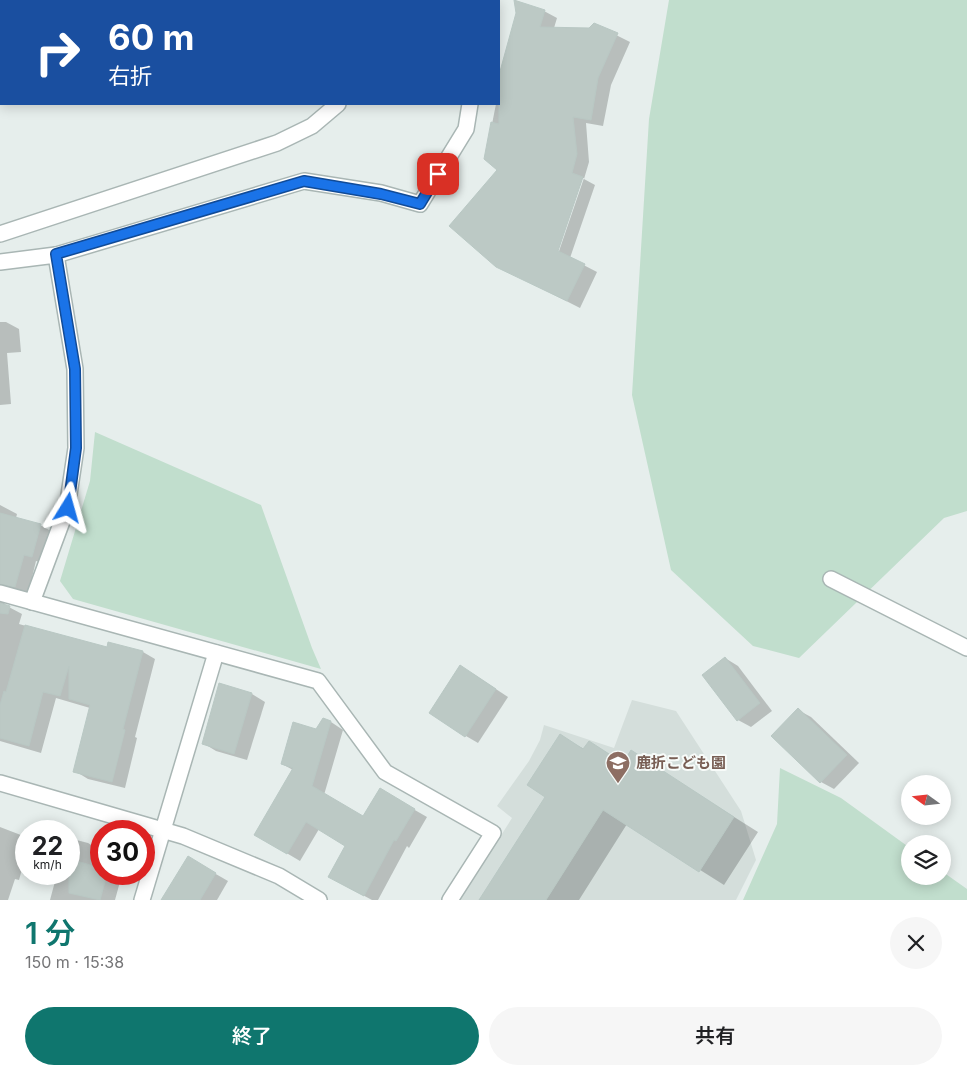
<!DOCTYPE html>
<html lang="ja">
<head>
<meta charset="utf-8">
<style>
  body { margin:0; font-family:Inter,"Noto Sans JP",sans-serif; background:#f6f6f6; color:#202124; height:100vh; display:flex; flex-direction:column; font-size:19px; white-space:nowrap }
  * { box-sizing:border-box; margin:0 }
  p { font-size:16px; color:#757577 }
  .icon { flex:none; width:28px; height:28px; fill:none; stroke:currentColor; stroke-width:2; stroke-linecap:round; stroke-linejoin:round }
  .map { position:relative; height:900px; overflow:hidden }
  .side { display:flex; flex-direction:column; background:#fff; flex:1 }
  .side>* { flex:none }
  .top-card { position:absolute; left:0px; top:0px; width:500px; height:105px; box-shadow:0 2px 12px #0003; background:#1a4fa0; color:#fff; overflow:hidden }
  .needle { width:32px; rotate:285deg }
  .buttons { position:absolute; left:901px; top:775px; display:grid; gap:10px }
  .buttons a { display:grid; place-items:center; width:50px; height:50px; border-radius:50%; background:#fff; box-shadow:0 2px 12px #0003; font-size:25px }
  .speed { position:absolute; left:15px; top:820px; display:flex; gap:10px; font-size:25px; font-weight:700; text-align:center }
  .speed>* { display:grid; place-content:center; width:65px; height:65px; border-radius:50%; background:#fff; box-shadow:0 2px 12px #0003; line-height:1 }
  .speed small { font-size:12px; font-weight:400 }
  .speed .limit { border:8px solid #d22; background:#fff; color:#111 }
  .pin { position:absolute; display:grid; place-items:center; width:42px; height:42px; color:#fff; margin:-21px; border-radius:10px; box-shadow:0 2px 8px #0006 }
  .me { position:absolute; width:55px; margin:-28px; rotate:8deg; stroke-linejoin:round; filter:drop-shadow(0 0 4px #0008) }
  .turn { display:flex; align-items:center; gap:18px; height:105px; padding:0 25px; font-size:22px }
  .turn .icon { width:65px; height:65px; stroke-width:2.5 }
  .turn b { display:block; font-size:35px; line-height:42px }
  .round { display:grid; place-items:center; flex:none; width:52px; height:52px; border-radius:26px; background:#f6f6f6 }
  .headline { display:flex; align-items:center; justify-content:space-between; height:85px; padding:0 25px }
  h1 { font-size:30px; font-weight:600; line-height:38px; color:#0f766e }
  .primary-button { display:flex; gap:10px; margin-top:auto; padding:10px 25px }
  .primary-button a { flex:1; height:58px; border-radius:30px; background:#0f766e; color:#fff; font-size:20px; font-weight:600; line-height:58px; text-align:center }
  .primary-button a+a { background:#f6f6f6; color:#202124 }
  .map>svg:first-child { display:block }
  .built { fill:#d4dedb }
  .green { fill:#c1decd }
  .shadow { fill:#0003; fill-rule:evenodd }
  .building { fill:#bcc9c5; stroke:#b9c8c4 }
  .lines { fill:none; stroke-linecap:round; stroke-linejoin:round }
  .minor-casing { stroke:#a9b6b4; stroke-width:18 }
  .minor { stroke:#fff; stroke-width:15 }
  .route-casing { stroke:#114b97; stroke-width:12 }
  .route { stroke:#1a73e8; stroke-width:9 }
  .labels { text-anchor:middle; stroke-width:4; stroke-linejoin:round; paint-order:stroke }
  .education-label { font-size:15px; font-weight:bold; fill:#785e54; stroke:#f7fbf9; text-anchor:start }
</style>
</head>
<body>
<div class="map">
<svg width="967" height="900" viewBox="0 0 967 900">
  <rect width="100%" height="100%" fill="#e6eeec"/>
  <polygon class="built" points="632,700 676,711 741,811 756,860 736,900 460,900 512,818 497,806 529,761 540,740 544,725 614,748"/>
  <g class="green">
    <polygon points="669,0 967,0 967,511 944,518 799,658 753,646 671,570 632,395 649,119"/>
    <polygon points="95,432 261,505 312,648 321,669 73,599 60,581 90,481"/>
    <polygon points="780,768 841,798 910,848 910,876 942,876 943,872 967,889 967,900 743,900 777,824"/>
  </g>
  <g class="shadow">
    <rect x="71" y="0" width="67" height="1"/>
    <rect x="208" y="0" width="69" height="1"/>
    <path d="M544 11 557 18 554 28 589 29 594 24 630 42 611 85 603 126 586 123 589 162 584 179 595 185 570 258 597 272 580 308 497 266 499 170 485 159 496 104H499L501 81 499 80 517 13ZM581 178H584L557 257 555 256Z"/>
    <polygon points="0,29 1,37 0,88"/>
    <polygon points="0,322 6,322 19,329 21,352 7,353 11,404 0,405"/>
    <polygon points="0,505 17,514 16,518 40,525 53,532 45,563 36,561 28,594 3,597 5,605 22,614 19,624 108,649 143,652 155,659 135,737 137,738 125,788 88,779 75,771 90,708 56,698 41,753 0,741"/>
    <polygon points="725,658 738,666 772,711 751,727 738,720"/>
    <polygon points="473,674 508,697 478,743 466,736"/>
    <polygon points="220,685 252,694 265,702 247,760 216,751 203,743"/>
    <polygon points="798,710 811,717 859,763 834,789 821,782"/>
    <polygon points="331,722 343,730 324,795 363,818 380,790 427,817 409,848 407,846 378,900 372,900 342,884 346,845 319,829 300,861 256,835 293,770 282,764 317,730"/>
    <polygon points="560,736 584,749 589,742 624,763 631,752 758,832 724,885 627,824 579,900 480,900 547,797"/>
    <polygon points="0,827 26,837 26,855 19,880 15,879 8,900 0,900"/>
    <polygon points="69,838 88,843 101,851 96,868 101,869 101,874 113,874 121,878 115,900 50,900 57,874 69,874"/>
    <polygon points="188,858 228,881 217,900 163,900"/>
  </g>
  <g class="building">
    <polygon points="514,0 545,10 540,27 589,28 594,23 618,33 598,78 591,120 573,117 577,154 572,173 583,177 558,251 585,264 567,301 496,267 449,226 497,170 484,159 491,122 499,124 499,75 516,13"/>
    <polygon points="0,513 41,524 32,557 24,555 15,587 0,584"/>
    <polygon points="0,603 10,606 8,614 0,613"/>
    <polygon points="25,625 107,647 108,642 143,651 123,729 125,730 112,782 73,772 90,705 69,699 69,666 60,696 43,692 29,746 0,738 0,705 4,691 6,692"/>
    <polygon points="725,657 760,703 737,721 702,675"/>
    <polygon points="460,665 496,689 465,737 429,713"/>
    <polygon points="219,683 252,693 234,754 202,744"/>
    <polygon points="798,708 847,755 820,783 771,736"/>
    <polygon points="323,718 331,721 312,786 363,816 380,788 415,809 396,841 394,840 364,896 328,877 345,846 306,822 287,854 254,835 293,768 281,764 293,722 316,729"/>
    <polygon points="560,734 583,749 589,741 623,763 631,750 734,817 699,872 603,810 546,900 479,900 545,797 527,785"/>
    <polygon points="188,856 216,873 200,900 161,900"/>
    <polygon points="69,859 101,868 101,874 107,874 100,900 69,893"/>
  </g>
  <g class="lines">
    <defs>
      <g id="minor">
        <polyline points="47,0 47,1"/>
        <polyline points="483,0 483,1"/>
        <polyline points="375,1 375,0"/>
        <polyline points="0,234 277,143 312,126 338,104"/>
        <polyline points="56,255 304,181 381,193 420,204 466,129 470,104"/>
        <polyline points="0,262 56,255 75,369 76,448 67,508 32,602"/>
        <polyline points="831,579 967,648"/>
        <polyline points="0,593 318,681 385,772 493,833 450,900"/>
        <polyline points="0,783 183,836 279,876 319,900"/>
        <polyline points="142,900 216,653"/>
      </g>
    </defs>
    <use href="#minor" class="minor-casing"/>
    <use href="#minor" class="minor"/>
  </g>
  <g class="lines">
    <defs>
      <polyline id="route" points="68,508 76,448 75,369 56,254 304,181 381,194 420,204 438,174"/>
    </defs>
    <use href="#route" class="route-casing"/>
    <use href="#route" class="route"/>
  </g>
  <defs>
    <symbol id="school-pin" viewBox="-11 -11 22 30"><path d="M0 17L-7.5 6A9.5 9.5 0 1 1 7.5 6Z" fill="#8d6e63" stroke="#f7fbf9"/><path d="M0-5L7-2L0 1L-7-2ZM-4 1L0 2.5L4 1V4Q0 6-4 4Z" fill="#fff"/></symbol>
  </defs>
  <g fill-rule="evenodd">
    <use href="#school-pin" x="604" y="749" width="28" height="38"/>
  </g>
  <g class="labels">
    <g class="education-label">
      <text x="636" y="768">鹿折こども園</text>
    </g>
  </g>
</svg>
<div class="buttons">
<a><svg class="needle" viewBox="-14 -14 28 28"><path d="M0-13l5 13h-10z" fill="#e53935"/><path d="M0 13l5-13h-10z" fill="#757577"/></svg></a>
<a><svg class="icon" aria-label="layers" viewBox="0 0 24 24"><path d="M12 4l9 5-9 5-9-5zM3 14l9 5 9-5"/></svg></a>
</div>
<div class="speed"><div>22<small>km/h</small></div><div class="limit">30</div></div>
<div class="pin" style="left:438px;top:174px;background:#d93025"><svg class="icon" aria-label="arrive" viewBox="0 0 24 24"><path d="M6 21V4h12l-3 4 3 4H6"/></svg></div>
<svg class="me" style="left:68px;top:508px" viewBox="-20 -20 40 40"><path d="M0-17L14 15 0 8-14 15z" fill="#1a73e8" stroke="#fff" stroke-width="4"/></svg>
<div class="top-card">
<div class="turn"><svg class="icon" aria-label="right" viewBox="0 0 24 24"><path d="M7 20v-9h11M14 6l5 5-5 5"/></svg><div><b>60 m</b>右折</div></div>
</div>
</div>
<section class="side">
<div class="headline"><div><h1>1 分</h1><p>150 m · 15:38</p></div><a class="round"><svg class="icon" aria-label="close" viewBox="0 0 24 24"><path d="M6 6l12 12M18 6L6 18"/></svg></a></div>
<div class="primary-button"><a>終了</a><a>共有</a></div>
</section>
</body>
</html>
